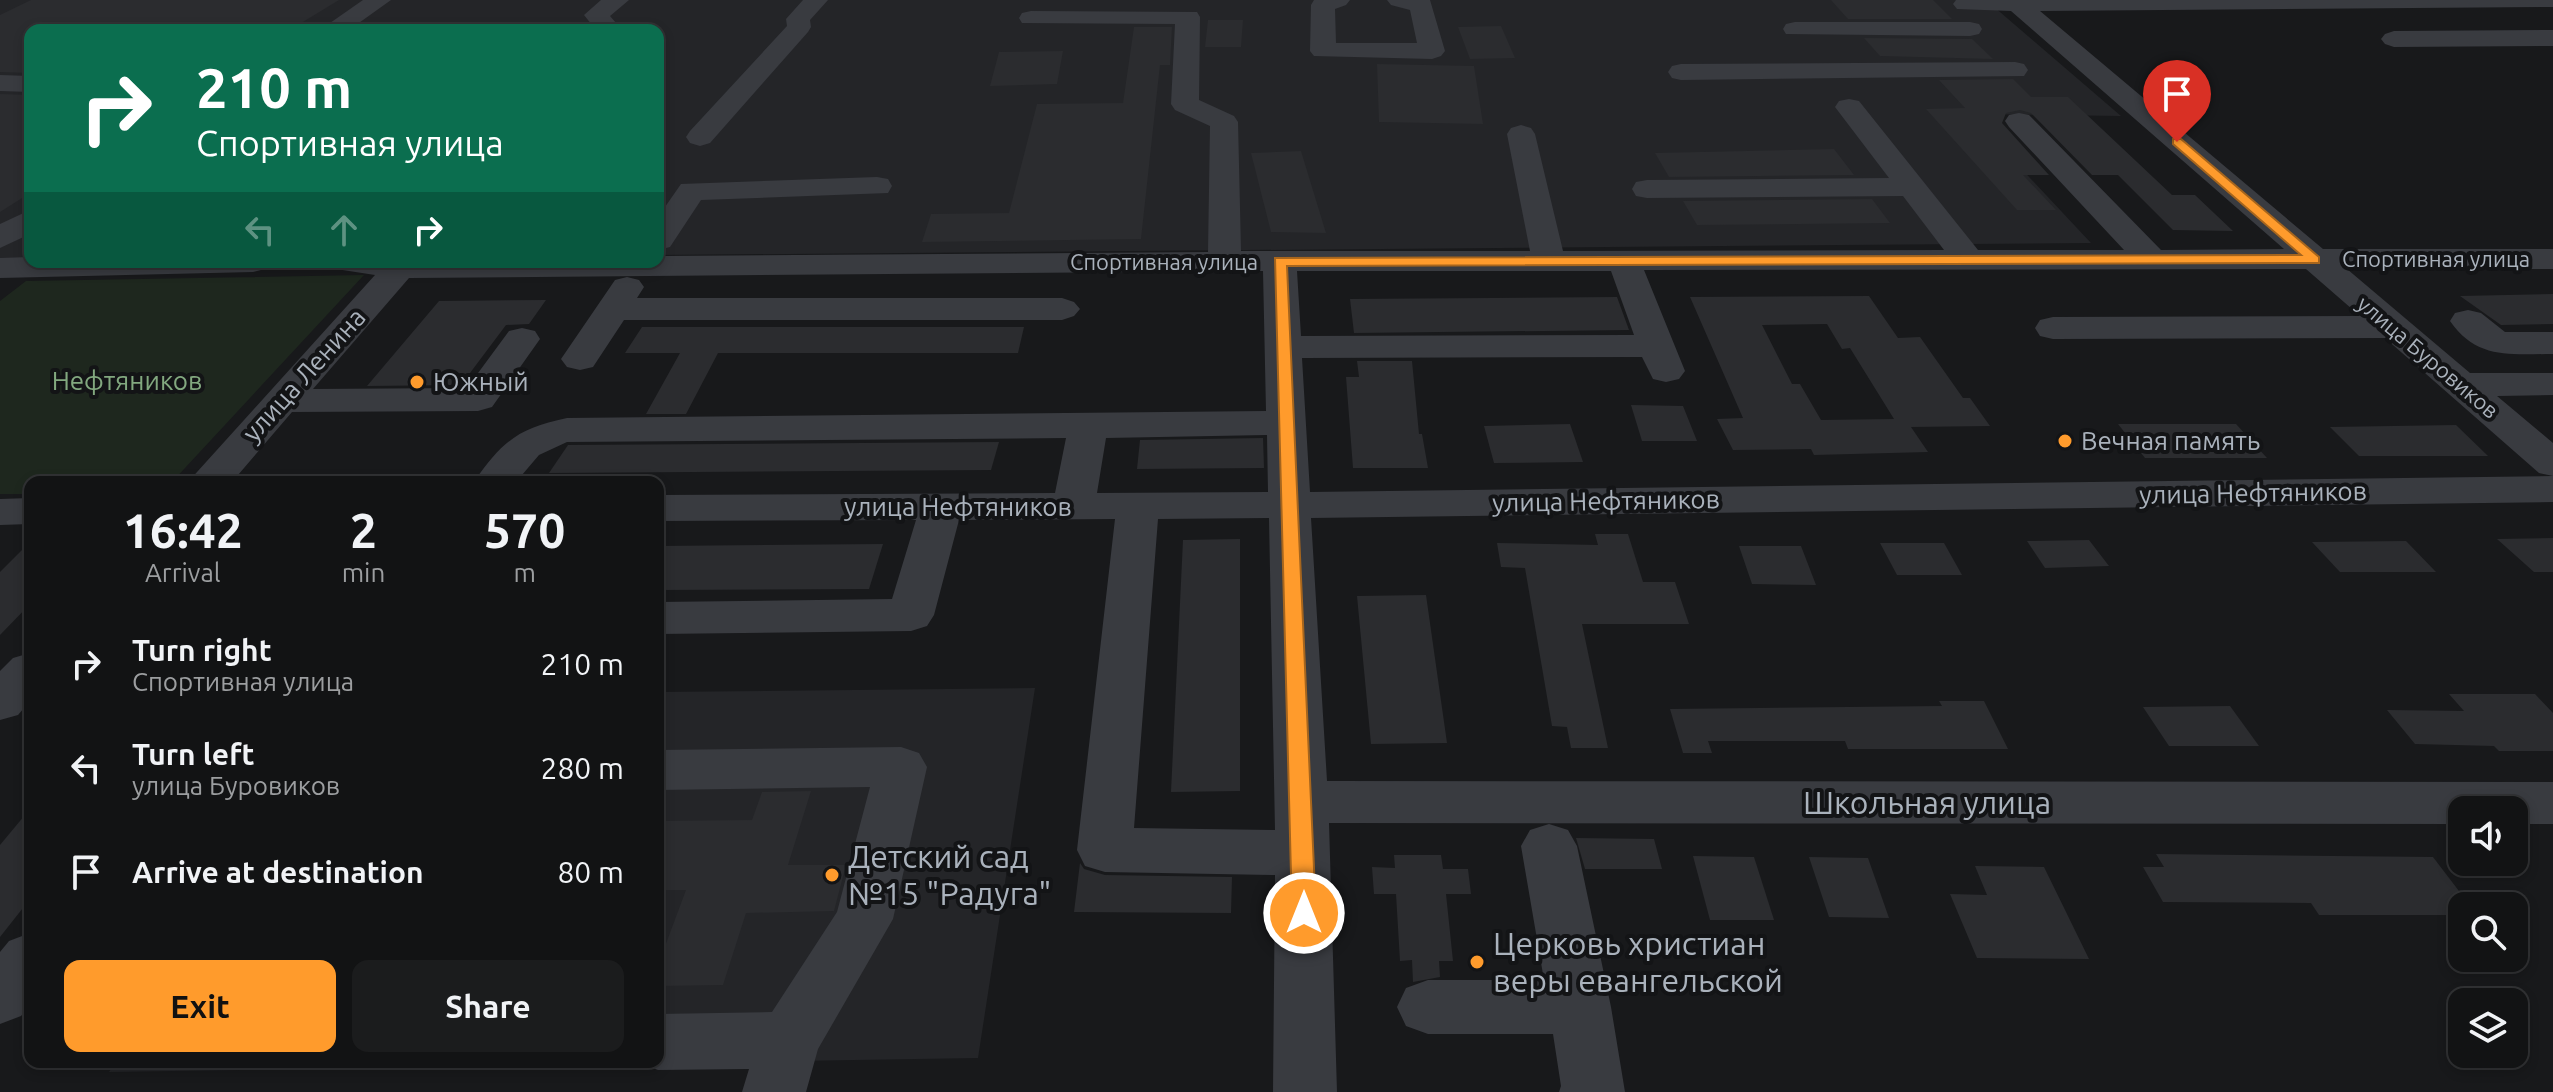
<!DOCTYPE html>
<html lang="en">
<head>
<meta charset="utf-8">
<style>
  body { margin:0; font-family:Ubuntu,sans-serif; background:#1b1c1d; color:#f1f3f6; height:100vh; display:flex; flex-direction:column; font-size:30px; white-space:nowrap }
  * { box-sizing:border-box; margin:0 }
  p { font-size:26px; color:#9c9ea0 }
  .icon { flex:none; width:44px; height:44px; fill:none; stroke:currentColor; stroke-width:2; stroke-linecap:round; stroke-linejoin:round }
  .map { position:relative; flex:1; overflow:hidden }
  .drawer { position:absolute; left:24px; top:476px; width:640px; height:592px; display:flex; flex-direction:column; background:#121314; border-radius:16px; box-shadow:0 4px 12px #0003,0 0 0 2px #313234 }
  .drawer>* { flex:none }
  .banner { position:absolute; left:24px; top:24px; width:640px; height:244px; border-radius:16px; box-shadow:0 4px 12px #0003,0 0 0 2px #313234; background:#0b6e4f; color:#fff; overflow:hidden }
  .buttons { position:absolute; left:2448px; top:796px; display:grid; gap:16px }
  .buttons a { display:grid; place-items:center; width:80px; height:80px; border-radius:16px; background:#121314; box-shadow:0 4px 12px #0003,0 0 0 2px #313234; font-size:40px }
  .pin { position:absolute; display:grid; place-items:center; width:68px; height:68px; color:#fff; margin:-82px -34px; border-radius:50% 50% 50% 0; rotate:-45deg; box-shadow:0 0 8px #0007 }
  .pin .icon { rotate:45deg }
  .me { position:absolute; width:88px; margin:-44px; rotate:0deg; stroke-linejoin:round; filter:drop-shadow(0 0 6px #0008) }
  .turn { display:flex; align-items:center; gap:28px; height:168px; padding:0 40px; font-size:36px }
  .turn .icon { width:104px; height:104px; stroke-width:2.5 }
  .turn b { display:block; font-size:56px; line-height:68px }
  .lanes { display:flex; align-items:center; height:76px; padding:0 40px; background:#0003; justify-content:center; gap:40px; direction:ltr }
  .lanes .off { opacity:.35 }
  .eta { display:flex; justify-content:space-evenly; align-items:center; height:136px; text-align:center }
  .eta b { font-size:48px; font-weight:600; line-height:56px }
  .cta { display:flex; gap:16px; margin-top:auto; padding:16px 40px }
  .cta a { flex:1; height:92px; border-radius:16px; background:#ff9b2c; color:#111; font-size:32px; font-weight:600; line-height:92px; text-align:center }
  .cta a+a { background:#1b1c1d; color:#f1f3f6 }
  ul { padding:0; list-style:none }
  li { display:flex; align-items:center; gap:24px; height:104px; padding:0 40px }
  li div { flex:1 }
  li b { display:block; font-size:30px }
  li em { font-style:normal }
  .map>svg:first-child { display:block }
  .built { fill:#242528 }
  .green { fill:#1e271e }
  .building { fill:#2b2c2f; fill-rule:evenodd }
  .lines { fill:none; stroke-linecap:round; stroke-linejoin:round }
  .minor { fill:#393b40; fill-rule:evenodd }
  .route { fill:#ff9b2c; stroke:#a6651d; stroke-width:2 }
  .poi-dot { fill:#ff9b2c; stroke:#131416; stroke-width:3 }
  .labels { text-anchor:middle; stroke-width:8; stroke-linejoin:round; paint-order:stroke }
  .far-street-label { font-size:22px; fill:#aab2bc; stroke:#131416 }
  .street-label { font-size:26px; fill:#aab2bc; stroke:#131416 }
  .park-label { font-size:26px; fill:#82a87f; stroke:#131416 }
  .poi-label { font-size:26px; fill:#aab2bc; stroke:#131416; text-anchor:start }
  .near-street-label { font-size:32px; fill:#aab2bc; stroke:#131416 }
  .near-poi-label { font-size:32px; fill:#aab2bc; stroke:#131416; text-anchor:start }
</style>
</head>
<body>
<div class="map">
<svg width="2553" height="1092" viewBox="0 0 2553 1092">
  <rect width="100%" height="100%" fill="#18191b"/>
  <g class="built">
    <polygon points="0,0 1986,0 2121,116 1970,114 2091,243 658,255 658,30 30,30 30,260 0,260"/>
    <polygon points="1035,688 978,1058 109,1072 115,1062 658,1062 658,692"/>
  </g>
  <polygon class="green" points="364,275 172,482 30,482 30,494 0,494 0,301 26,281"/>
  <g class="building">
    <polygon points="31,0 339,0 293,28 94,24 82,30 30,30 30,73 0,72 0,15"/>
    <polygon points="1831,0 1933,0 1952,19 1848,19"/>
    <polygon points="1208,20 1243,20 1241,47 1205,47"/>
    <polygon points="1501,26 1515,58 1470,59 1458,27"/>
    <polygon points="1134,27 1172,27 1170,65 1160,65 1141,239 922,242 931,214 1009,213 1037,104 1123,103"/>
    <polygon points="1864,38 1972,39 1993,59 1880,56"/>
    <polygon points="1063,51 1057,84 990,86 999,52"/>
    <polygon points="1377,64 1474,66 1483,124 1379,122"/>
    <polygon points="2013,79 2031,97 2068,97 2172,195 2195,195 2233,231 2173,230 2118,175 2092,175 2031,113 2020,110 2006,113 2002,123 2049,175 2023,175 2056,210 2017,210 1926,109 1965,108 1939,80"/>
    <polygon points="0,94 30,95 30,193 0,212"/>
    <polygon points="1834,149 1854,175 1669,177 1655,153"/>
    <polygon points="1301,151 1326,233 1271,232 1251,153"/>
    <polygon points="1872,199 1890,223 1697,225 1683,201"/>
    <polygon points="2553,294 2553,324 2501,325 2460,296"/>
    <path d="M1869 296 1898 338 1920 337 1963 398H1970L1990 426 1911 427 1928 452 1814 455 1811 449 1733 450 1717 419 1743 418 1690 297ZM1827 324 1842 349 1850 348 1894 419 1821 420 1800 384H1792L1762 325Z"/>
    <polygon points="1617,297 1629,330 1354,333 1350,299"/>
    <polygon points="546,300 529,324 506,325 461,385 367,386 439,301"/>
    <polygon points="642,327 1024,327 1018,353 718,353 686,414 646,414 680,353 625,353"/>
    <polygon points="1357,361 1412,361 1419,434 1422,434 1428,468 1353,468 1346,377 1359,377"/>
    <polygon points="1631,405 1683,406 1697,441 1642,441"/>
    <polygon points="1570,424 1583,462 1494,463 1484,426"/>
    <polygon points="2118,424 2236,424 2267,458 2145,458"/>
    <polygon points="2456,425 2488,456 2359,456 2330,427"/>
    <polygon points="1263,438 1264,468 1137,469 1140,440"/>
    <polygon points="999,442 991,470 549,473 568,445"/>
    <polygon points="1595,534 1628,534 1643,582 1675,582 1689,624 1582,624 1608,748 1571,748 1567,727 1552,726 1525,568 1501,567 1497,543 1598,545"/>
    <polygon points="2553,538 2553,572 2534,572 2497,539"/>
    <polygon points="1240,539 1240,791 1171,792 1183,540"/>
    <polygon points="2089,540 2109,566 2045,568 2027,541"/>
    <polygon points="2406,541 2436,572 2340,572 2312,542"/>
    <polygon points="30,542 30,604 0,635 0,572"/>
    <polygon points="1880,543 1944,543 1962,575 1897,575"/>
    <polygon points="883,544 869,589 658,590 658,546"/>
    <polygon points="1739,546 1801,546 1816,585 1752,584"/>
    <polygon points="1426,595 1447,743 1371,744 1357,596"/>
    <polygon points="2449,694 2535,694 2553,713 2553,751 2499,751 2494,746 2415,744 2387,710 2464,711"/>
    <polygon points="1939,701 1984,701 2008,749 1848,749 1845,741 1708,741 1712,753 1683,753 1670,709 1942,706"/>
    <polygon points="2230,706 2259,746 2169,746 2143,707"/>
    <polygon points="811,791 788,865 846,865 834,911 746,913 723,985 658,986 658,965 686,890 658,890 658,821 752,820 762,792"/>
    <polygon points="30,809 30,899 0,937 0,845"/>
    <polygon points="1576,838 1654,839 1662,869 1585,869"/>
    <polygon points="2156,854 2433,857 2462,895 2462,915 2319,915 2311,903 2163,902 2143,867 2164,867"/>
    <polygon points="1394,855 1441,855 1443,869 1468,869 1471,894 1446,894 1453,961 1439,961 1440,977 1413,982 1412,960 1400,961 1396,894 1374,894 1372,867 1395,868"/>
    <polygon points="1693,856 1754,857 1774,920 1710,920"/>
    <polygon points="1809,857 1868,858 1889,918 1829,917"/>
    <polygon points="1080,863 1084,869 1105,875 1232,877 1231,913 1074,912"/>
    <polygon points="1975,866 2044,867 2089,959 1977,958 1950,894 1987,895"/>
  </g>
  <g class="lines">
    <g class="minor">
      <polygon points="363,0 391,0 349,30 320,30"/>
      <polygon points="601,0 629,0 610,16 622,30 596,30 584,15"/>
      <polygon points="803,0 828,0 810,20 811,27 808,32 710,143 700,146 690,143 686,137 690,131 787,26 786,19"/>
      <polygon points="1314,0 1350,0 1346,5 1335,9 1336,43 1417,43 1410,10 1391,5 1387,0 1430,0 1445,51 1441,56 1432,59 1314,56 1310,51 1311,5"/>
      <path d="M1956 0H2553V7L2040 11 2323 249H2553V269H2347L2470 373H2553V395L2497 396 2553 443V502L1311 518 1327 781 2553 782V824H2514V810H2462V824L1329 823 1337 1092H1273L1275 875 1105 872 1085 866 1077 850 1115 519 959 520 934 615 927 626 911 631 658 634V602L892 599 916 520 658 521V495L1055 493 1066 438 567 442 539 455 516 482H474C502 441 519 428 567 418L1266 411 1263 271 409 278 313 389 467 388 509 331 522 328 535 331 540 339 492 407 478 411 292 412 232 482H188L375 275 336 269 331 262H658V256L1208 252 1210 126 1175 110 1171 104 1175 24 1022 23 1019 18 1022 13 1031 11 1197 12 1200 17 1199 100 1234 116 1238 122 1241 251H1530L1507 134 1511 128 1521 125 1531 128 1535 134 1563 251 1944 250 1903 196 1647 198 1636 196 1632 189 1636 182 1647 180 1889 178 1835 107 1839 101 1849 99 1859 101 1978 250H2124L2009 127 2005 121 2009 115 2019 113 2029 115 2161 250 2284 249 2011 11 1957 9 1953 4ZM2306 269 2360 316 2053 317 2040 320 2035 328 2040 336 2053 339 2385 338 2539 473 2553 476 1310 492 1302 358 1642 357 1653 379 1666 382 1679 379 1685 371 1644 270ZM1297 271H1611L1634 335 1301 336ZM1267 435 1268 492 1097 493 1106 438ZM1269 518 1275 830 1134 828 1158 519Z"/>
      <polygon points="1795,22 1970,22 1979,24 1982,29 1979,34 1970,36 1786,34 1783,29 1786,24"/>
      <polygon points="2553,30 2553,46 2394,47 2385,44 2381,39 2385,34 2394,31"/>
      <polygon points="2015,62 2024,64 2028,70 2024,76 1681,80 1672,78 1668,72 1672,66 1681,64"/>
      <polygon points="0,75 30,76 30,92 0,91"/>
      <polygon points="877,177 888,179 892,186 888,193 701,200 670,247 658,250 658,217 681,184"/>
      <polygon points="30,210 30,234 0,248 0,224"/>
      <polygon points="30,257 30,262 270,262 265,269 253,272 0,278 0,258"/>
      <polygon points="627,277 639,280 644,287 637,298 1062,298 1074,302 1080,309 1074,316 1062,320 624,320 593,367 580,370 567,367 561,359 615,280"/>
      <path d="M2468 310 2481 313 2505 332H2553V354C2511 354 2477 360 2450 321L2455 313Z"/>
      <polygon points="30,498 30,524 0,525 0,499"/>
      <polygon points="30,653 30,701 18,715 0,720 0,671 13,658"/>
      <polygon points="901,747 919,753 927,767 893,919 818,1049 806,1092 742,1092 749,1069 658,1070 636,1062 658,1062 658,1014 772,1012 837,912 870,787 658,790 658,750"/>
      <polygon points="1549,824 1568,830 1577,846 1611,1007 1625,1092 1559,1092 1561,1086 1553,1034 1428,1034 1406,1026 1397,1007 1406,988 1428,980 1544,980 1521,846 1530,830"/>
      <polygon points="30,933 30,1005 21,1016 0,1024 0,952 9,941"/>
    </g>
  </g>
  <polygon class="route" points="2173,139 2181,139 2319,257 2319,263 1287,266 1316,913 1312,920 1304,923 1295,920 1292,913 1275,258 2301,255 2173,144"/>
  <g class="poi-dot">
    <circle cx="417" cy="382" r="8"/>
    <circle cx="2065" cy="441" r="8"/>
    <circle cx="832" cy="875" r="8"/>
    <circle cx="1477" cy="962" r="8"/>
  </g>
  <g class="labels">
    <g class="far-street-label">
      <text x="2436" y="267">Спортивная улица</text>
      <text x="1164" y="270">Спортивная улица</text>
      <text transform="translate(2428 357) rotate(40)" y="8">улица Буровиков</text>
    </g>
    <g class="street-label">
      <text transform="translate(304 375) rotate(-48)" y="9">улица Ленина</text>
      <text transform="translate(2253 493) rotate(-1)" y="9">улица Нефтяников</text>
      <text transform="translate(1606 501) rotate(-1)" y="9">улица Нефтяников</text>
      <text x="958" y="516">улица Нефтяников</text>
    </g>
    <g class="park-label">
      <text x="127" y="390">Нефтяников</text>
    </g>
    <g class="poi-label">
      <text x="433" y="391">Южный</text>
      <text x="2081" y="450">Вечная память</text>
    </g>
    <g class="near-street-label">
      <text x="1927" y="814">Школьная улица</text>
    </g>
    <g class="near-poi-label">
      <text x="848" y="868">Детский сад<tspan x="848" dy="37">№15 "Радуга"</tspan></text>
      <text x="1493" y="955">Церковь христиан<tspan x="1493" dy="37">веры евангельской</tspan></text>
    </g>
  </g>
</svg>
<div class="buttons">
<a><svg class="icon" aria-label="sound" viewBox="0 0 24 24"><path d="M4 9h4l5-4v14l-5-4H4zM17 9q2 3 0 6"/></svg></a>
<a><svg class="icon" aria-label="search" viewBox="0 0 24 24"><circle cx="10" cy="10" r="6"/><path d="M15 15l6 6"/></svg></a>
<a><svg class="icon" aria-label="layers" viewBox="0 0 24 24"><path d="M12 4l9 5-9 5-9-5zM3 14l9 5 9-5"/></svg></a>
</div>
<div class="pin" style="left:2177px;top:142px;background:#d93025"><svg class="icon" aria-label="arrive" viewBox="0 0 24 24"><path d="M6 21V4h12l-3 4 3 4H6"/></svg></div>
<svg class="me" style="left:1304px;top:913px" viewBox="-20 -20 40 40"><circle r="17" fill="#ff9b2c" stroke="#fff" stroke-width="3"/><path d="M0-11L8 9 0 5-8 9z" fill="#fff"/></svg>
<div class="banner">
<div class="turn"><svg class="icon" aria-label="right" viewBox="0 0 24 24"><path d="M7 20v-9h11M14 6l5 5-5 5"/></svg><div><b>210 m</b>Спортивная улица</div></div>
<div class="lanes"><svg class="icon off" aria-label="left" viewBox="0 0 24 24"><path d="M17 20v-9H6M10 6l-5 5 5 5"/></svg><svg class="icon off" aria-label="ahead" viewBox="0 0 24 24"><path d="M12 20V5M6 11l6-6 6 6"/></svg><svg class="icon" aria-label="right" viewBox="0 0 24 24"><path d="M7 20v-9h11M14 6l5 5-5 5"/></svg></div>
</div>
<section class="drawer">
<div class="eta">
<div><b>16:42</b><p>Arrival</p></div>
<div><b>2</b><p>min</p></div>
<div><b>570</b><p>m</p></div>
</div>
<ul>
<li><svg class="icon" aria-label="right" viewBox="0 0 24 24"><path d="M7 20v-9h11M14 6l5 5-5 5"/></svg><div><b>Turn right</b><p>Спортивная улица</p></div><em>210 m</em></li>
<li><svg class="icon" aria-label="left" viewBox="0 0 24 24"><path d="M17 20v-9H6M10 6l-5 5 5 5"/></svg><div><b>Turn left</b><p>улица Буровиков</p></div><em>280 m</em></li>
<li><svg class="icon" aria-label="arrive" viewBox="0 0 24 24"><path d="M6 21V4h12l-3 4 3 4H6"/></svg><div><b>Arrive at destination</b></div><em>80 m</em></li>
</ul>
<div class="cta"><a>Exit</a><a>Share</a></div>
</section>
</div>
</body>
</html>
